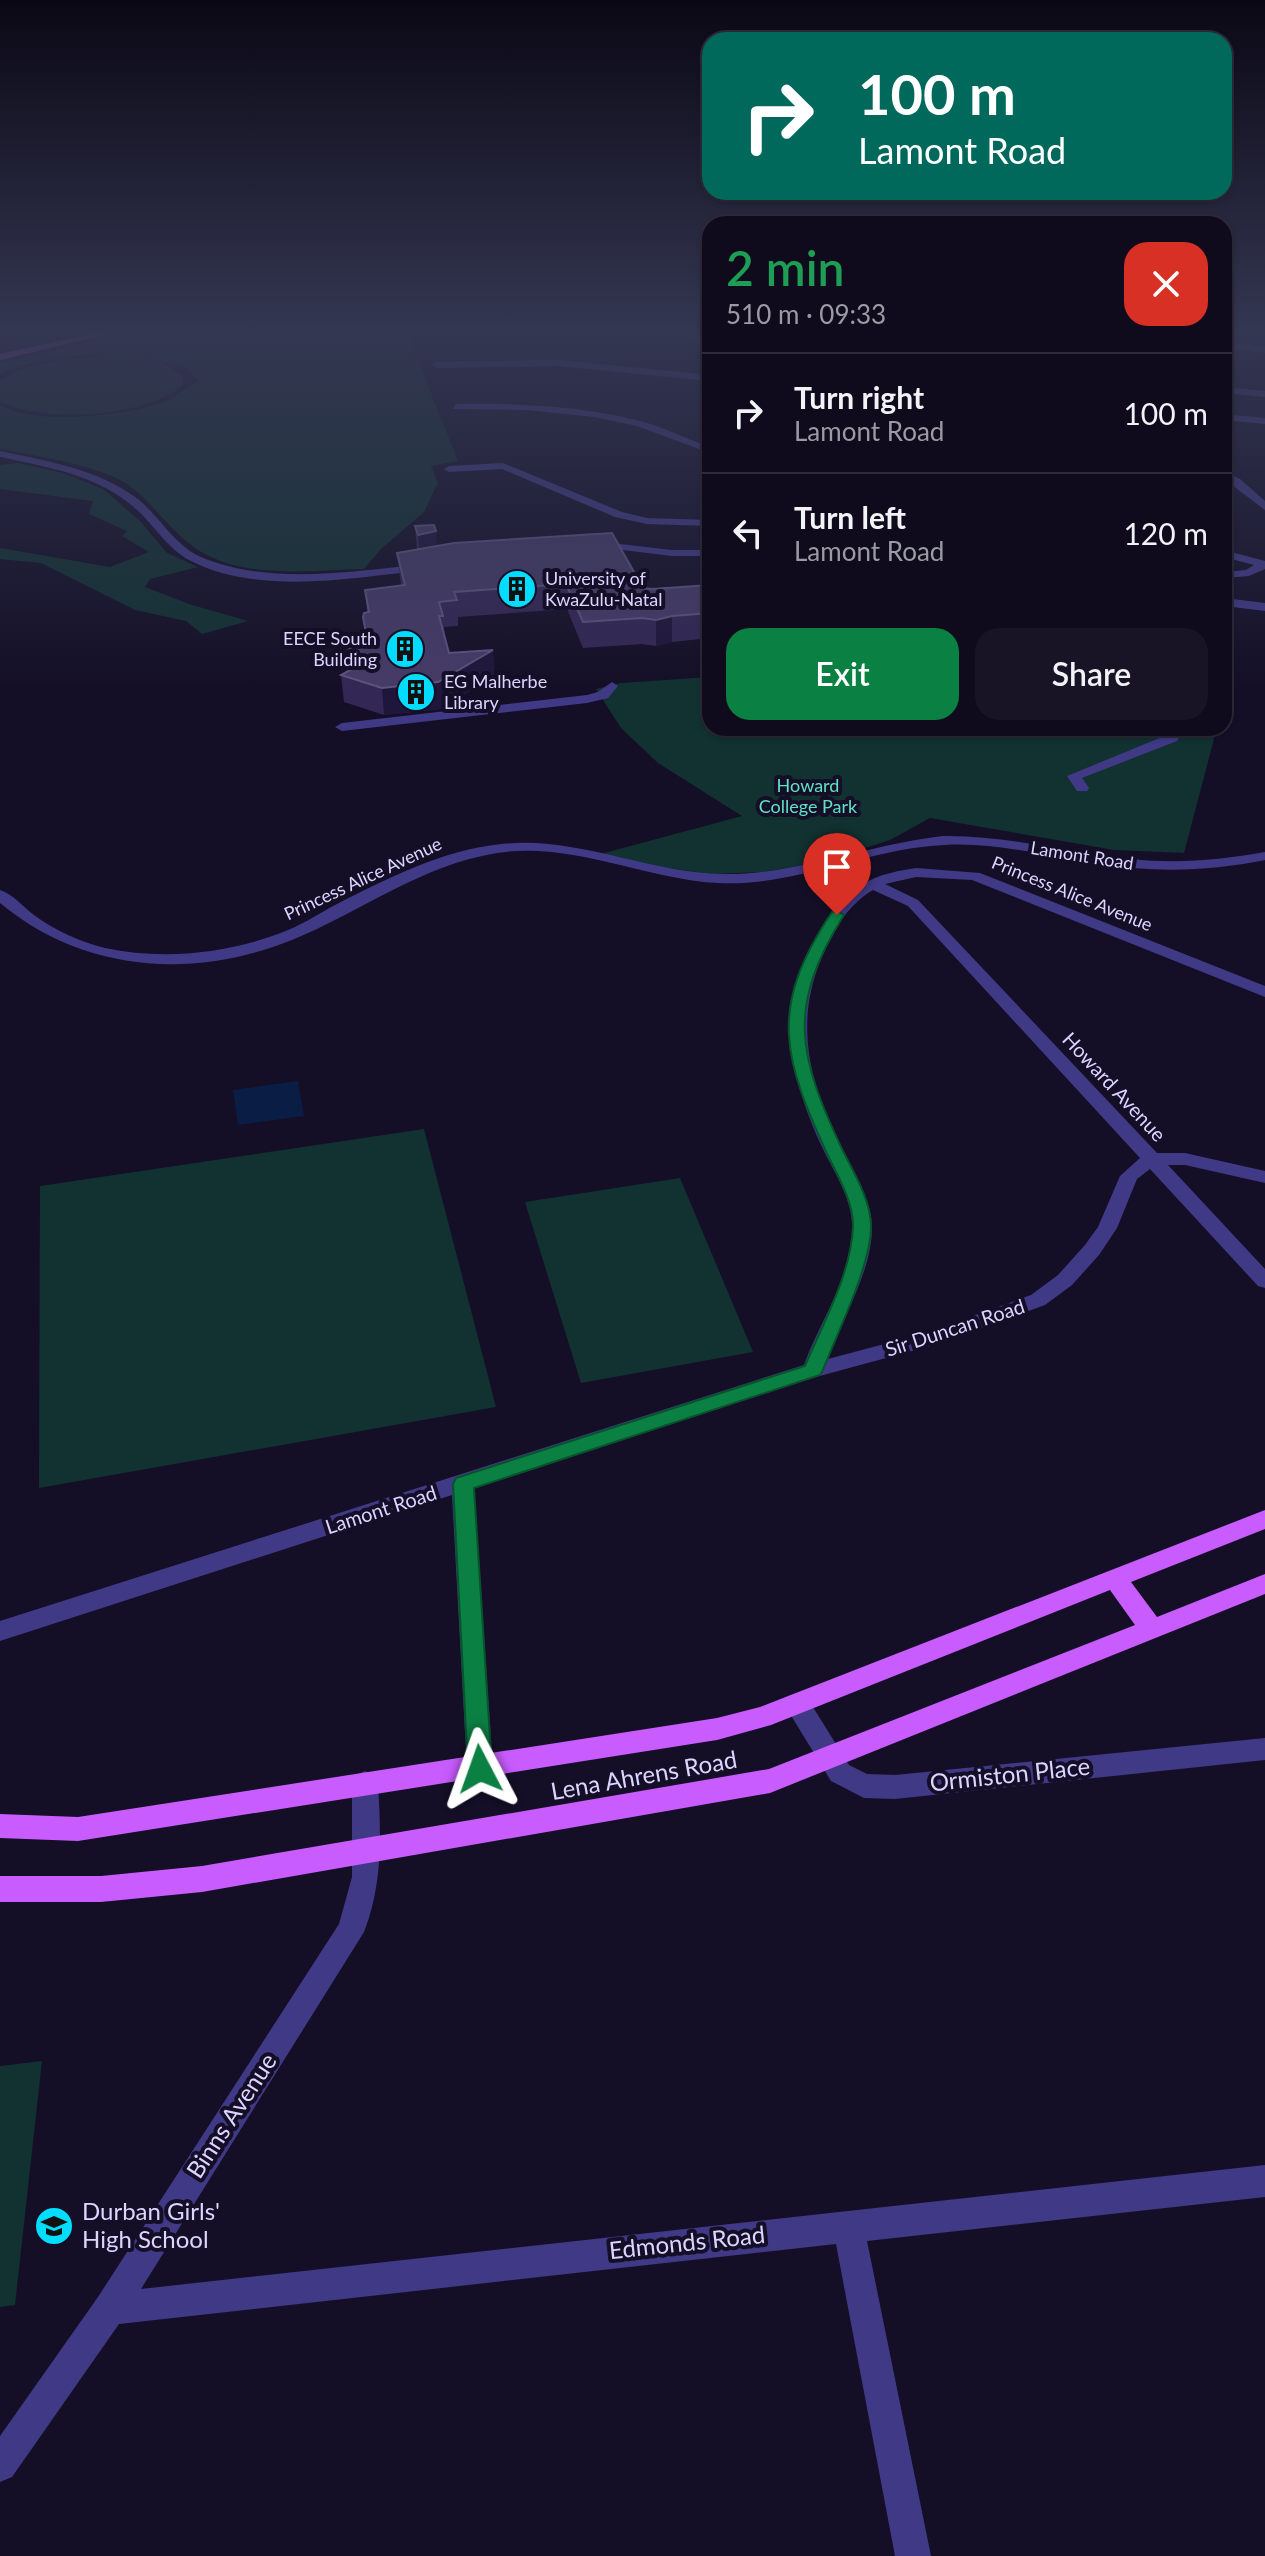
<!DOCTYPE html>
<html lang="en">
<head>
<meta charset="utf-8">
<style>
  body { margin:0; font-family:Lato,sans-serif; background:#181426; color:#f1f3f6; height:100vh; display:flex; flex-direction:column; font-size:30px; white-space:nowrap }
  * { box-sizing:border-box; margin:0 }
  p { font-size:26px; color:#9b9ba4 }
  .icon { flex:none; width:44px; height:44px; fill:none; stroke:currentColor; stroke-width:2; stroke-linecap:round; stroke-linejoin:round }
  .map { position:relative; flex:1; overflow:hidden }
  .details { position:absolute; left:702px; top:216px; width:530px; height:520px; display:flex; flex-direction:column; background:#0f0b1d; border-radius:24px; box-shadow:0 2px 6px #0004,0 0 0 2px #2f2b3b }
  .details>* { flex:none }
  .hud { position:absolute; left:702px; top:32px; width:530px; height:168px; border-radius:24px; box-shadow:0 2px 6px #0004,0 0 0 2px #2f2b3b; background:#00695c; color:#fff; overflow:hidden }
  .pin { position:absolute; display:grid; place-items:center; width:68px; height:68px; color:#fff; margin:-82px -34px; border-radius:50% 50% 50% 0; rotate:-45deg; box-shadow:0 0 8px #0007 }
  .pin .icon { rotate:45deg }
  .me { position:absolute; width:88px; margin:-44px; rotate:356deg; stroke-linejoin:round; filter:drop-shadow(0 0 6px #0008) }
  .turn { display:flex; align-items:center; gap:28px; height:168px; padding:0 24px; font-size:36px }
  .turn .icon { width:104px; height:104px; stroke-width:2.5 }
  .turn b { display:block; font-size:56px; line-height:68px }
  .round { display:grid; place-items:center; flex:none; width:84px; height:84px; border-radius:24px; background:#181426 }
  .head { display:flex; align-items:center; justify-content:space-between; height:136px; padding:0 24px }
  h1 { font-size:48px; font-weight:600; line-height:60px; color:#1e9e55 }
  .action { display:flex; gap:16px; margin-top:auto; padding:16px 24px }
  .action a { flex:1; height:92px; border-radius:24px; background:#0b8043; color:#fff; font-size:32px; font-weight:600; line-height:92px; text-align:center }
  .action a+a { background:#181426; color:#f1f3f6 }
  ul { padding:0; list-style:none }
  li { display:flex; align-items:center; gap:24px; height:120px; padding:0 24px; border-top:2px solid #2f2b3b }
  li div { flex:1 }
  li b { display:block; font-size:30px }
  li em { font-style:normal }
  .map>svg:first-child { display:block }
  .green { fill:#123131 }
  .water { fill:#0a1d45 }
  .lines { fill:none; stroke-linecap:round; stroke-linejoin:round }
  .minor { fill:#403a86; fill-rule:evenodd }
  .major { fill:#c85cff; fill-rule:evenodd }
  .wall { fill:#332855 }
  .shaded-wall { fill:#1f163b }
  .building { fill:#453b67; stroke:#5c537f; stroke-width:2 }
  .route { fill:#0b8043; stroke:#07532c; stroke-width:2 }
  .labels { text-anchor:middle; stroke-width:8; stroke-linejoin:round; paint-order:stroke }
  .far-poi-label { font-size:18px; fill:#dbd5ff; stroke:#140f27; text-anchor:start }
  .far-park-label { font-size:18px; fill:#60e0c4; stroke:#140f27 }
  .far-street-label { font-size:18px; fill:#dbd5ff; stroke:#140f27 }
  .street-label { font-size:20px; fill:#dbd5ff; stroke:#140f27 }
  .near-street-label { font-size:24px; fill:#dbd5ff; stroke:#140f27 }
  .near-poi-label { font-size:24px; fill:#dbd5ff; stroke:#140f27; text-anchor:start }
</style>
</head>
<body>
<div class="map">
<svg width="1265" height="2556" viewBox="0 0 1265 2556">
  <rect width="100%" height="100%" fill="#140f27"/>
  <g class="green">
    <path d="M136 332H426L409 339 458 461 431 466 438 483 424 512 381 549 364 569C312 570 254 579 207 555 178 541 158 509 134 489 107 466 36 456 0 449V405C33 427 131 415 167 401 179 396 187 384 199 382L184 365 133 357 163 363 183 376V384C148 418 42 424 0 401V381C31 359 72 360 107 356 72 352 32 361 0 374V363Z"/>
    <polygon points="18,463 62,473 103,489 140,521 167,553 198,567 150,579 145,587 192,605 248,621 202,634 186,621 135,610 41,563 0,559 0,548 110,567 149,552 122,536 127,531 89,514 93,501 0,489 0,465"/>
    <polygon points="710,677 710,728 1156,728 1215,735 1184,853 1114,850 930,818 890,840 818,863 763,872 712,874 636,864 597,855 742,816 658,763 621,728 596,689 621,683"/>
    <polygon points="424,1129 496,1407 39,1488 40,1186"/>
    <polygon points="680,1178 753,1352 581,1383 525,1202"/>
    <polygon points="42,2061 15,2305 0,2307 0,2066"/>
  </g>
  <polygon class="water" points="298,1081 304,1116 238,1125 233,1090"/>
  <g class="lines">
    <g class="minor">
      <polygon points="684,332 694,332 710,342 710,349"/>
      <polygon points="1224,341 1265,347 1265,353 1224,347"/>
      <polygon points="559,360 710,375 710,381 559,366 437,368 433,365 437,362"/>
      <polygon points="1224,387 1265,391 1265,397 1224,393"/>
      <path d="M456 404C518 403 580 406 640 421 664 427 686 439 710 447V453L637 426 594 417 526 410 453 409Z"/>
      <polygon points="1224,414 1265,418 1265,424 1224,420"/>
      <path d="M0 451C47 461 98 469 138 499 160 517 174 545 201 557 270 586 353 571 425 564L431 567 425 570C351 578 258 596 189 560 167 548 154 525 136 509 99 475 47 467 0 457Z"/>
      <polygon points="503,463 622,512 647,518 710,520 710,526 647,524 615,517 502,469 449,472 444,469 449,466"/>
      <polygon points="1224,472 1240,479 1265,501 1265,510 1224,479"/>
      <polygon points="594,541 672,550 710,550 710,556 672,556 590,546 589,544"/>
      <polygon points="1224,550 1265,561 1265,569 1249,576 1224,578 1224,572 1246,570 1254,565 1224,557"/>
      <polygon points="1224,598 1265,603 1265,611 1224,606"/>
      <polygon points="612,682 618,686 608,698 587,703 342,731 335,727 342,723 587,695 598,692"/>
      <polygon points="1171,728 1185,728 1177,741 1082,778 1089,788 1087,791 1077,791 1067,776 1167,735"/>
      <path d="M943 836C1007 835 1068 853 1131 859 1176 864 1221 860 1265 852V860C1210 871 1157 873 1101 864 1049 857 998 842 945 845 868 848 796 887 718 883 644 879 571 841 497 853 421 865 361 912 292 940 192 980 83 972 0 903V890C13 894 23 907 34 915 54 930 81 942 105 948 162 960 223 954 278 934 299 927 318 914 337 904 388 878 443 850 501 844 577 836 648 873 723 874 798 875 869 844 943 836Z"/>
      <path d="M916 868 980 873 1265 986V997L972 880 916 877 885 884 918 900 1157 1153H1185L1265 1171V1183L1185 1165H1168L1265 1269V1288L1258 1286 1150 1169 1137 1179 1117 1228 1099 1255 1072 1285 1045 1305 934 1345 816 1377 474 1487 493 1769 489 1777 480 1781 471 1777 467 1769 452 1495 0 1641V1621L804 1365C820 1320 856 1271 852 1222 850 1195 834 1172 823 1149 789 1077 775 1007 817 935 843 890 866 875 916 868ZM873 890 908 906 1140 1158 1120 1176 1098 1227 1085 1245 1058 1275 1031 1295 922 1334 828 1359C842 1316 872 1273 872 1227 872 1202 857 1180 846 1159 814 1096 792 1031 820 962 830 934 847 905 873 890Z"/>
      <polygon points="797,1693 806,1696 849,1765 867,1774 895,1775 1265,1738 1265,1760 895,1799 864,1798 831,1781 784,1704 788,1696"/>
      <path d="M365 1771 374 1775 378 1783C381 1835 383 1883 364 1932L141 2289 1265 2165V2197L867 2241 931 2556H895L836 2244 119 2324 12 2477 0 2482V2436L98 2297 339 1924 352 1877V1783L356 1775Z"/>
    </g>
    <g class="major">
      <polygon points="99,332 115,332 0,360 0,354"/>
      <polygon points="1265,1510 1265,1529 1131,1582 1157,1617 1265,1574 1265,1594 770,1793 202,1892 101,1902 0,1902 0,1876 101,1876 202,1866 769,1769 1135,1625 1110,1590 771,1725 717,1740 78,1841 0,1838 0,1814 78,1817 717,1718 760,1707"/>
    </g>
  </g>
  <polygon class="wall" points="415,526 437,546 643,588 652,589 710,585 710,638 672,642 656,646 642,644 583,648 567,609 458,617 458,626 444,627 445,636 449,653 493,650 494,677 440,709 384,715 344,702 341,675 351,669 347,640 365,639 363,617 367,612 365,590 401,585 397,553 417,549"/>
  <g class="shaded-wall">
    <polygon points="436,531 438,557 420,561 418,535"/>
    <polygon points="672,616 672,642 656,646 656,620"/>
    <polygon points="493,650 494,677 440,709 384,715 382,688"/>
  </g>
  <g class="building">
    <polygon points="434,525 436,531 418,535 415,526"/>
    <polygon points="612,533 643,588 652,589 710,585 710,613 672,616 656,620 642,618 583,622 566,584 454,592 457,600 439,602 443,616 439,616 449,653 493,650 438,682 382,688 341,675 352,669 347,640 367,638 363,617 364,613 369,612 365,590 405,585 397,553 454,543"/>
  </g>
  <linearGradient id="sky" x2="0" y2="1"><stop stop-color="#0b0815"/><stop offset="0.48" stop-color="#343752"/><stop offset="1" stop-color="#343752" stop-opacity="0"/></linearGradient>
  <rect width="1265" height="690" fill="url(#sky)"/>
  <path class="route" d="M837 911 844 915C786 1007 798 1056 843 1151 854 1173 870 1199 871 1225 872 1264 837 1333 823 1370L820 1375 474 1488 492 1769 488 1776 480 1779 472 1776 468 1769 453 1484 456 1478 805 1366C823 1323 851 1274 853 1227 854 1204 839 1178 829 1158 783 1058 767 1009 832 912Z"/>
  <defs>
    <symbol id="building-disc" viewBox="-11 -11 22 22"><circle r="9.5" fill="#01ddff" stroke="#140f27"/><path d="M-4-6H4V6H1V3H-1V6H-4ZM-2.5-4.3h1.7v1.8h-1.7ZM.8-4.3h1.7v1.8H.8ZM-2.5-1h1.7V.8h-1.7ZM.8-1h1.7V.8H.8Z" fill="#111"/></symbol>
    <symbol id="university-disc" viewBox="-11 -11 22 22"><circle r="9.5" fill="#01ddff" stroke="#140f27"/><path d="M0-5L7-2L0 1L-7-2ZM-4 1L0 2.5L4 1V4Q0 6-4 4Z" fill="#111"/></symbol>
  </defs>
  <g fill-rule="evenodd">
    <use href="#building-disc" x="495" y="567" width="44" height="44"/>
    <use href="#building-disc" x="383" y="627" width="44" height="44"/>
    <use href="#building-disc" x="394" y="670" width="44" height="44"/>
    <use href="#university-disc" x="32" y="2204" width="44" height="44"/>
  </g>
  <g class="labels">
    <g class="far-poi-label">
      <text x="545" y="585">University of<tspan x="545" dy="21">KwaZulu-Natal</tspan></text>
      <text x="377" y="645" text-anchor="end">EECE South<tspan x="377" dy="21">Building</tspan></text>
      <text x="444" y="688">EG Malherbe<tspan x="444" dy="21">Library</tspan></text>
    </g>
    <g class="far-park-label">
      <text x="808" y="792">Howard<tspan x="808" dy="21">College Park</tspan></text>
    </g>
    <g class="far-street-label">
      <text transform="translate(1082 856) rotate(9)" y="6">Lamont Road</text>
      <text transform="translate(363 879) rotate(-25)" y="6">Princess Alice Avenue</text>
      <text transform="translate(1072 894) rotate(22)" y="6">Princess Alice Avenue</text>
    </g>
    <g class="street-label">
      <text transform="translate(1114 1087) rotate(47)" y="7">Howard Avenue</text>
      <text transform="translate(955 1328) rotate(-18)" y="7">Sir Duncan Road</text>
      <text transform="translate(381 1510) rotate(-18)" y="7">Lamont Road</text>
    </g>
    <g class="near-street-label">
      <text transform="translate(1010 1775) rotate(-6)" y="8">Ormiston Place</text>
      <text transform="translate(644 1776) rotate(-10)" y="8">Lena Ahrens Road</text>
      <text transform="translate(232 2116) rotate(-57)" y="8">Binns Avenue</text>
      <text transform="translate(687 2243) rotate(-6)" y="8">Edmonds Road</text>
    </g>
    <g class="near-poi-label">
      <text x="82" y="2220">Durban Girls'<tspan x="82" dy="28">High School</tspan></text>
    </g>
  </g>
</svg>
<div class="pin" style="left:837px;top:915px;background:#d93025"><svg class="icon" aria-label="arrive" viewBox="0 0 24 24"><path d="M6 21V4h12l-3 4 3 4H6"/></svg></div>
<svg class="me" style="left:480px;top:1769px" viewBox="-20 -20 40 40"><path d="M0-17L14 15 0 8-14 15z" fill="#0b8043" stroke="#fff" stroke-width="4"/></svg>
<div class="hud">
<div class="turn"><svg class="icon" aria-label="right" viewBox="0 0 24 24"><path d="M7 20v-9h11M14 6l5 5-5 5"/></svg><div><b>100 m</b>Lamont Road</div></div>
</div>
<section class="details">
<div class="head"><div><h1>2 min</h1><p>510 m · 09:33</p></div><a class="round" style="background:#d93025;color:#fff"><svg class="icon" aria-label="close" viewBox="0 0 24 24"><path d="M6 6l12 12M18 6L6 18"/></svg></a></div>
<ul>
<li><svg class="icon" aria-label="right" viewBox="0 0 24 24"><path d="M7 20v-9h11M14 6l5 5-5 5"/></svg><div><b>Turn right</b><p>Lamont Road</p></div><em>100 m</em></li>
<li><svg class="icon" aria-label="left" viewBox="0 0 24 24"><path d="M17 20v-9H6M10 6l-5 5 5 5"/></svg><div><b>Turn left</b><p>Lamont Road</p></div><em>120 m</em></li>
</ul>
<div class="action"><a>Exit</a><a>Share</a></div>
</section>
</div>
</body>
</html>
